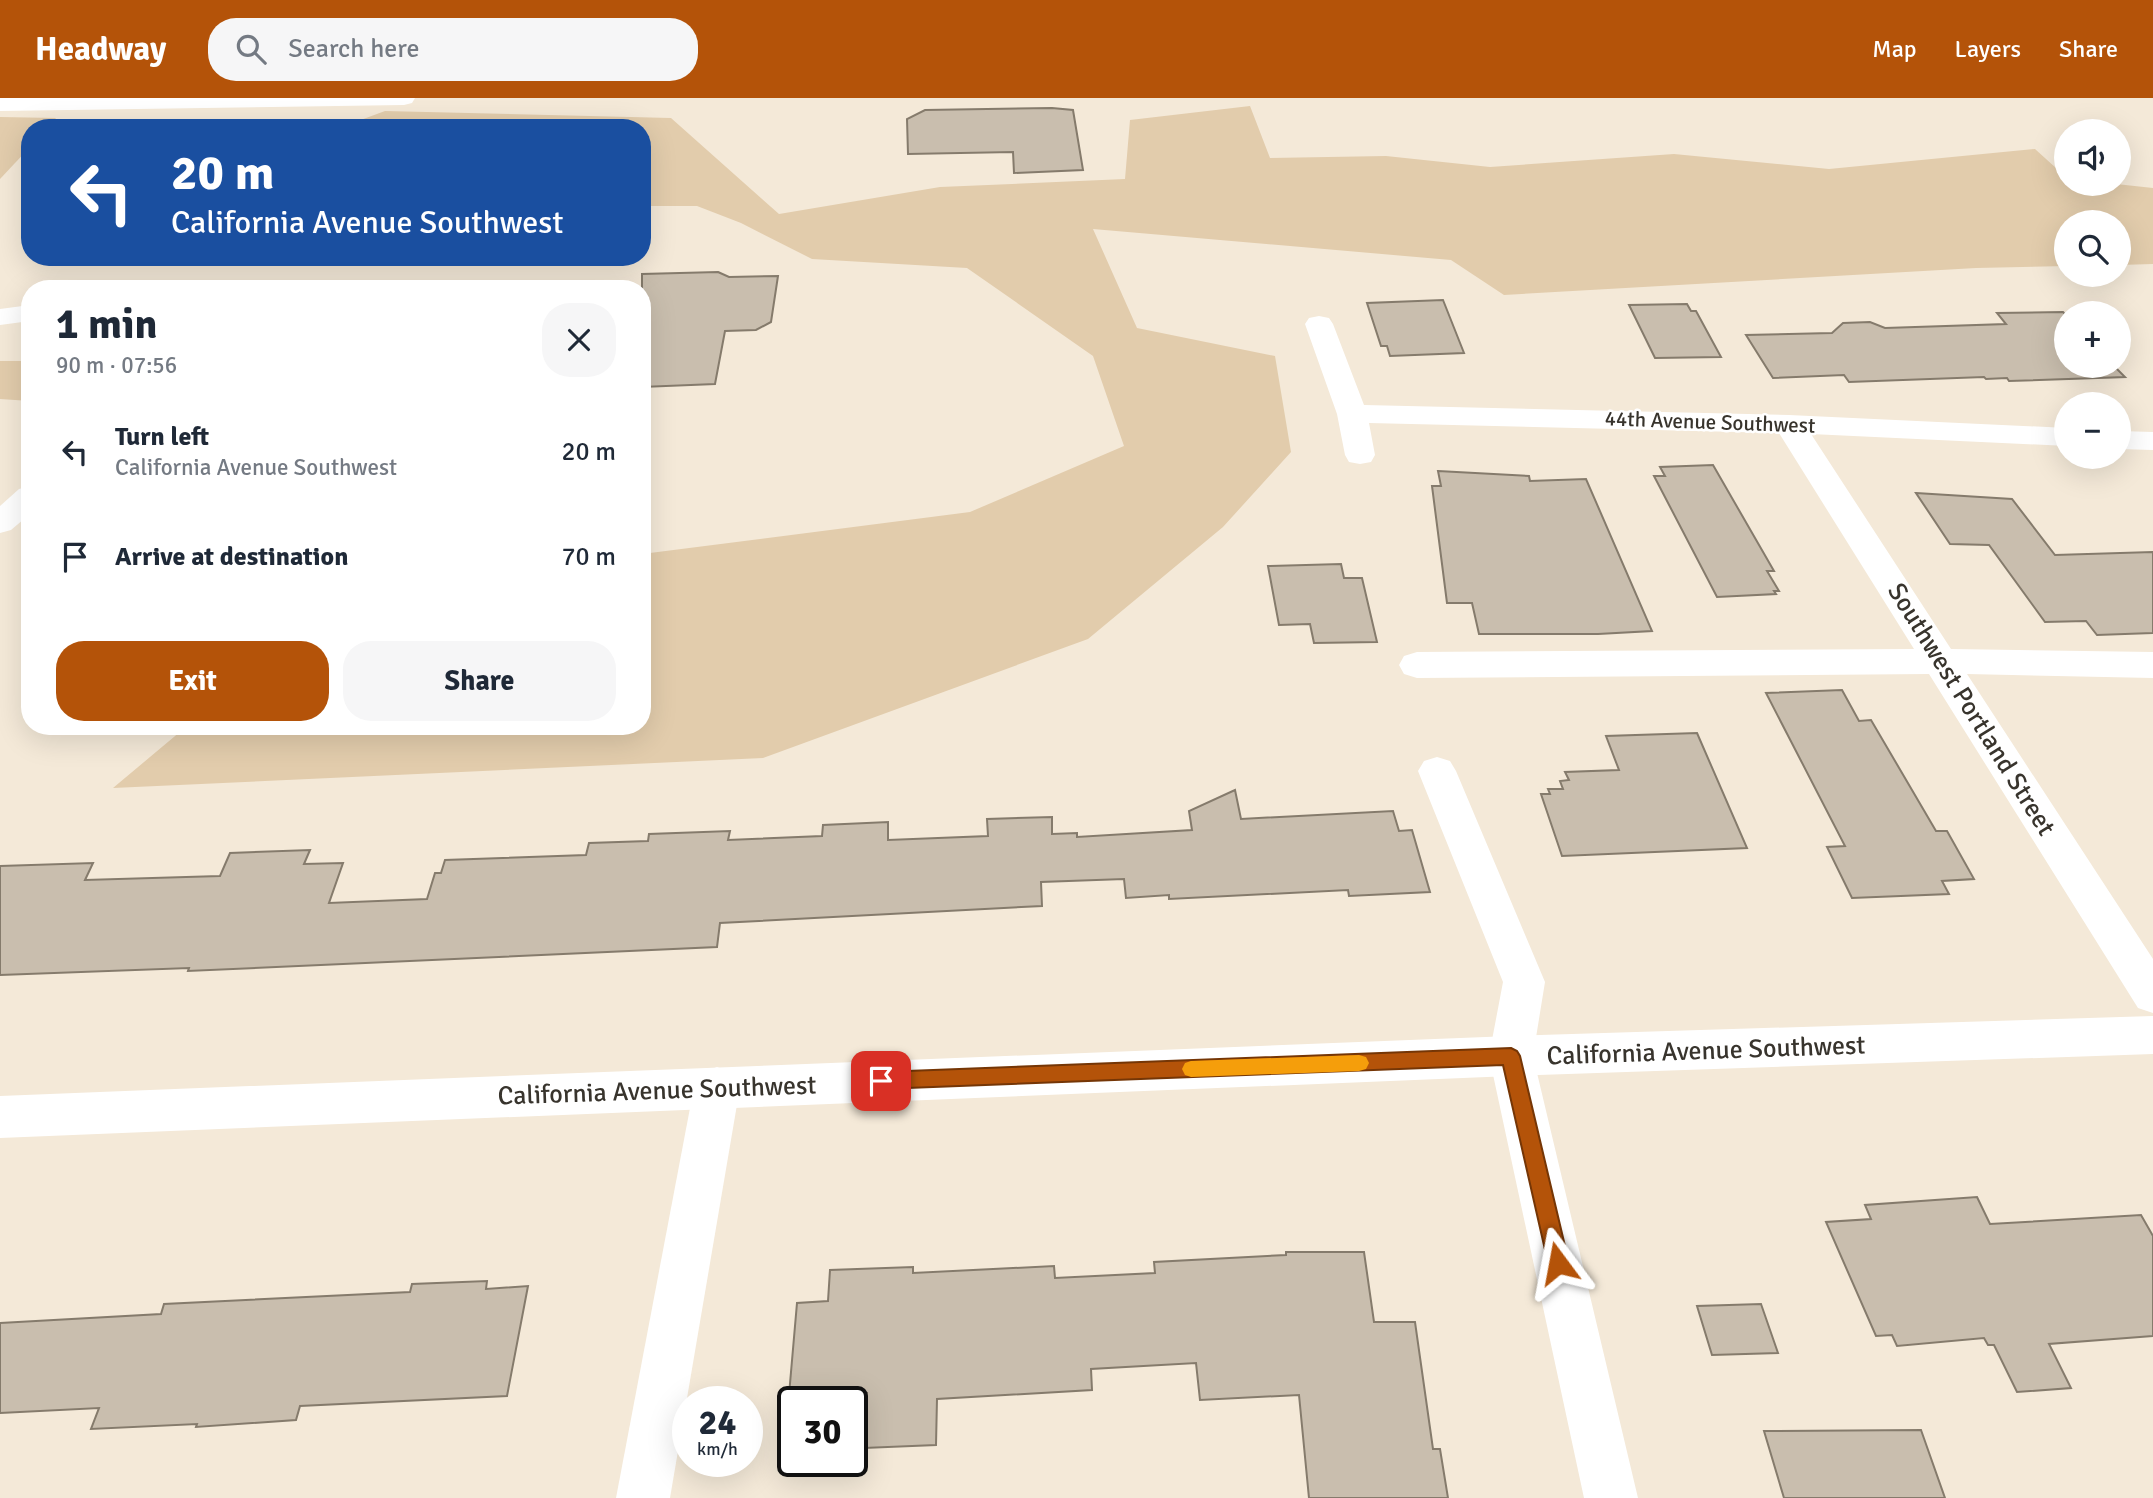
<!DOCTYPE html>
<html lang="en">
<head>
<meta charset="utf-8">
<style>
  body { margin:0; font-family:Signika,sans-serif; background:#f6f6f7; color:#1f2937; height:100vh; display:flex; flex-direction:column; font-size:26px; white-space:nowrap }
  * { box-sizing:border-box; margin:0 }
  p { font-size:23px; color:#747a83 }
  .icon { flex:none; width:38px; height:38px; fill:none; stroke:currentColor; stroke-width:2; stroke-linecap:round; stroke-linejoin:round }
  .map { position:relative; flex:1; overflow:hidden }
  .drawer { position:absolute; left:21px; top:182px; width:630px; height:455px; display:flex; flex-direction:column; background:#fff; border-radius:28px; box-shadow:0 7px 28px #0002 }
  .drawer>* { flex:none }
  .guide { position:absolute; left:21px; top:21px; width:630px; height:147px; border-radius:28px; box-shadow:0 7px 28px #0002; background:#1a4fa0; color:#fff; overflow:hidden }
  .fabs { position:absolute; left:2054px; top:21px; display:grid; gap:14px }
  .fabs a { display:grid; place-items:center; width:77px; height:77px; border-radius:50%; background:#fff; box-shadow:0 7px 28px #0002; font-size:35px }
  .speed { position:absolute; left:672px; top:1288px; display:flex; gap:14px; font-size:35px; font-weight:700; text-align:center }
  .speed>* { display:grid; place-content:center; width:91px; height:91px; border-radius:50%; background:#fff; box-shadow:0 7px 28px #0002; line-height:1 }
  .speed small { font-size:18px; font-weight:400 }
  .speed .limit { border:4px solid #111; border-radius:10px; background:#fff; color:#111 }
  .pin { position:absolute; display:grid; place-items:center; width:60px; height:60px; color:#fff; margin:-30px; border-radius:14px; box-shadow:0 4px 10px #0006 }
  .me { position:absolute; width:77px; margin:-38px; rotate:347deg; stroke-linejoin:round; filter:drop-shadow(0 0 5px #0008) }
  .turn { display:flex; align-items:center; gap:24px; height:147px; padding:0 35px; font-size:32px }
  .turn .icon { width:91px; height:91px; stroke-width:2.5 }
  .turn b { display:block; font-size:49px; line-height:60px }
  .round { display:grid; place-items:center; flex:none; width:74px; height:74px; border-radius:28px; background:#f6f6f7 }
  .summary { display:flex; align-items:center; justify-content:space-between; height:119px; padding:0 35px }
  h1 { font-size:42px; font-weight:700; line-height:52px }
  .button { display:flex; gap:14px; margin-top:auto; padding:14px 35px }
  .button a { flex:1; height:80px; border-radius:28px; background:#b45309; color:#fff; font-size:28px; font-weight:700; line-height:80px; text-align:center }
  .button a+a { background:#f6f6f7; color:#1f2937 }
  ul { padding:0; list-style:none }
  li { display:flex; align-items:center; gap:21px; height:105px; padding:0 35px }
  li div { flex:1 }
  li b { display:block; font-size:26px }
  li em { font-style:normal }
  header { display:flex; align-items:center; gap:42px; box-sizing:border-box; height:98px; padding:0 35px; background:#b45309; color:#fff }
  header strong { font-size:33px }
  nav { display:flex; gap:38px; margin-inline-start:auto; font-size:24px }
  .search { width:490px; height:63px; background:#f6f6f7; display:flex; align-items:center; gap:18px; box-sizing:border-box; padding:0 24px; border-radius:28px; color:#747a83; font-size:26px }
  .map>svg:first-child { display:block }
  .green { fill:#e2ccac }
  .building { fill:#c9beae; stroke:#857b6c; stroke-width:2 }
  .lines { fill:none; stroke-linecap:round; stroke-linejoin:round }
  .minor { fill:#fff; fill-rule:evenodd }
  .major { fill:#fff; fill-rule:evenodd }
  .route { fill:#b45309; stroke:#753606; stroke-width:2 }
  .slow { fill:#f59e0b }
  .labels { text-anchor:middle; stroke-width:5; stroke-linejoin:round; paint-order:stroke }
  .far-street-label { font-size:21px; fill:#38342d; stroke:#fff }
  .street-label { font-size:26px; fill:#38342d; stroke:#fff }
</style>
</head>
<body>
<header>
<strong>Headway</strong>
<div class="search"><svg class="icon" aria-label="search" viewBox="0 0 24 24"><circle cx="10" cy="10" r="6"/><path d="M15 15l6 6"/></svg>Search here</div>
<nav><a>Map</a><a>Layers</a><a>Share</a></nav>
</header>
<div class="map">
<svg width="2153" height="1400" viewBox="0 0 2153 1400">
  <rect width="100%" height="100%" fill="#f4e9d8"/>
  <g class="green">
    <polygon points="1250,8 1270,60 1386,58 1490,69 1674,56 1829,71 2035,51 2067,80 2067,86 2116,86 2153,90 2153,166 2119,167 2119,124 2067,124 2067,168 1976,170 1504,197 1451,162 1093,131 1137,230 1275,258 1291,354 1223,429 1088,541 763,660 113,690 187,628 642,628 642,456 970,414 1124,348 1093,258 967,170 812,161 741,125 697,108 642,108 642,30 339,30 385,13 671,20 779,116 940,89 1125,81 1130,22"/>
    <polygon points="0,19 56,20 48,30 30,30 30,49 0,81"/>
    <polygon points="0,263 30,263 30,303 0,301"/>
  </g>
  <g class="building">
    <polygon points="1052,10 1073,12 1083,72 1014,75 1013,54 908,56 907,21 925,12"/>
    <polygon points="718,174 729,179 778,178 771,224 756,232 725,233 715,286 642,289 642,176"/>
    <polygon points="1443,202 1464,255 1390,258 1387,248 1381,248 1367,205"/>
    <polygon points="1687,206 1691,213 1696,213 1721,259 1655,260 1629,207"/>
    <polygon points="2063,214 2067,218 2067,268 2114,268 2125,279 2009,283 2007,280 1986,281 1984,279 1849,284 1844,277 1773,280 1746,237 1832,235 1843,225 1870,224 1885,230 2006,226 1997,215"/>
    <polygon points="1713,367 1774,473 1767,473 1779,493 1774,493 1776,496 1717,499 1654,378 1665,378 1660,369"/>
    <polygon points="1438,373 1529,378 1530,383 1586,381 1652,533 1598,536 1479,536 1472,505 1447,505 1432,388 1441,388"/>
    <polygon points="1916,395 2012,401 2055,457 2153,454 2153,535 2097,537 2086,523 2045,524 1989,447 1950,446"/>
    <polygon points="1341,466 1344,480 1362,480 1377,544 1314,545 1310,526 1279,527 1268,468"/>
    <polygon points="1842,592 1859,623 1871,622 1936,733 1947,733 1974,781 1942,783 1949,796 1852,800 1827,749 1845,748 1766,595"/>
    <polygon points="1697,635 1747,750 1562,758 1541,696 1550,696 1548,691 1563,691 1560,683 1569,682 1565,674 1619,672 1606,638"/>
    <polygon points="1235,692 1241,721 1393,713 1399,733 1412,732 1430,794 1349,798 1348,792 1169,801 1169,797 1126,800 1124,781 1041,784 1042,808 720,825 717,849 188,873 189,870 0,877 0,768 93,765 85,782 220,778 230,755 310,752 304,766 343,765 329,805 427,801 435,775 441,775 445,762 586,757 589,745 648,743 649,736 730,733 728,742 822,738 823,727 888,724 888,742 988,738 987,721 1052,719 1052,736 1077,735 1077,739 1192,732 1189,713"/>
    <polygon points="1977,1099 1990,1126 2141,1117 2153,1138 2153,1238 2049,1246 2071,1290 2017,1294 1994,1247 1988,1247 1984,1240 1897,1248 1892,1237 1876,1238 1826,1124 1871,1121 1865,1107"/>
    <polygon points="1286,1154 1364,1154 1374,1224 1415,1224 1433,1351 1440,1351 1448,1400 1309,1400 1299,1297 1200,1302 1196,1265 1091,1271 1092,1292 937,1301 936,1347 864,1350 867,1295 789,1297 797,1205 828,1203 830,1172 913,1169 913,1175 1054,1168 1055,1180 1155,1175 1154,1164 1286,1157"/>
    <polygon points="487,1183 486,1191 528,1188 507,1298 300,1308 296,1322 196,1329 197,1326 91,1331 99,1310 0,1315 0,1225 161,1216 164,1206 410,1194 412,1186"/>
    <polygon points="1761,1206 1778,1255 1712,1257 1697,1208"/>
    <polygon points="1921,1332 1945,1400 1784,1400 1764,1333"/>
  </g>
  <g class="lines">
    <g class="minor">
      <polygon points="0,0 415,0 412,5 404,7 0,13"/>
      <polygon points="30,207 30,223 0,227 0,211"/>
      <polygon points="1319,218 1329,220 1333,226 1364,307 1789,317 2067,330 2067,348 1811,336 1951,551 2153,554 2153,580 1967,576 2153,861 2153,915 2138,910 1929,576 1417,580 1404,576 1399,567 1404,558 1417,554 1914,551 1779,335 1369,325 1375,357 1371,364 1360,366 1349,364 1345,357 1337,316 1305,226 1309,220"/>
      <polygon points="2119,333 2153,334 2153,352 2119,351"/>
      <polygon points="30,388 30,416 11,432 0,435 0,408 19,391"/>
      <polygon points="1437,659 1450,663 1456,673 1545,884 1533,958 1638,1400 1584,1400 1489,958 1503,884 1418,673 1424,663"/>
      <polygon points="717,969 733,975 740,989 670,1400 616,1400 694,989 701,975"/>
    </g>
    <polygon class="major" points="2153,918 2153,956 1511,978 0,1040 0,998 1511,938"/>
  </g>
  <polygon class="route" points="1511,950 1517,953 1520,958 1569,1165 1566,1172 1558,1175 1551,1172 1548,1165 1503,967 881,991 874,989 872,983 874,977 881,974"/>
  <polygon class="slow" points="1359,957 1366,959 1369,965 1366,971 1359,973 1191,979 1185,977 1182,971 1185,965 1191,963"/>
  <g class="labels">
    <g class="far-street-label">
      <text transform="translate(1710 324) rotate(2)" y="7">44th Avenue Southwest</text>
    </g>
    <g class="street-label">
      <text transform="translate(1972 611) rotate(58)" y="9">Southwest Portland Street</text>
      <text transform="translate(1706 952) rotate(-2)" y="9">California Avenue Southwest</text>
      <text transform="translate(657 992) rotate(-2)" y="9">California Avenue Southwest</text>
    </g>
  </g>
</svg>
<div class="fabs">
<a><svg class="icon" aria-label="sound" viewBox="0 0 24 24"><path d="M4 9h4l5-4v14l-5-4H4zM17 9q2 3 0 6"/></svg></a>
<a><svg class="icon" aria-label="search" viewBox="0 0 24 24"><circle cx="10" cy="10" r="6"/><path d="M15 15l6 6"/></svg></a>
<a>+</a>
<a>−</a>
</div>
<div class="speed"><div>24<small>km/h</small></div><div class="limit">30</div></div>
<div class="pin" style="left:881px;top:983px;background:#d93025"><svg class="icon" aria-label="arrive" viewBox="0 0 24 24"><path d="M6 21V4h12l-3 4 3 4H6"/></svg></div>
<svg class="me" style="left:1558px;top:1165px" viewBox="-20 -20 40 40"><path d="M0-17L14 15 0 8-14 15z" fill="#b45309" stroke="#fff" stroke-width="4"/></svg>
<div class="guide">
<div class="turn"><svg class="icon" aria-label="left" viewBox="0 0 24 24"><path d="M17 20v-9H6M10 6l-5 5 5 5"/></svg><div><b>20 m</b>California Avenue Southwest</div></div>
</div>
<section class="drawer">
<div class="summary"><div><h1>1 min</h1><p>90 m · 07:56</p></div><a class="round"><svg class="icon" aria-label="close" viewBox="0 0 24 24"><path d="M6 6l12 12M18 6L6 18"/></svg></a></div>
<ul>
<li><svg class="icon" aria-label="left" viewBox="0 0 24 24"><path d="M17 20v-9H6M10 6l-5 5 5 5"/></svg><div><b>Turn left</b><p>California Avenue Southwest</p></div><em>20 m</em></li>
<li><svg class="icon" aria-label="arrive" viewBox="0 0 24 24"><path d="M6 21V4h12l-3 4 3 4H6"/></svg><div><b>Arrive at destination</b></div><em>70 m</em></li>
</ul>
<div class="button"><a>Exit</a><a>Share</a></div>
</section>
</div>
</body>
</html>
